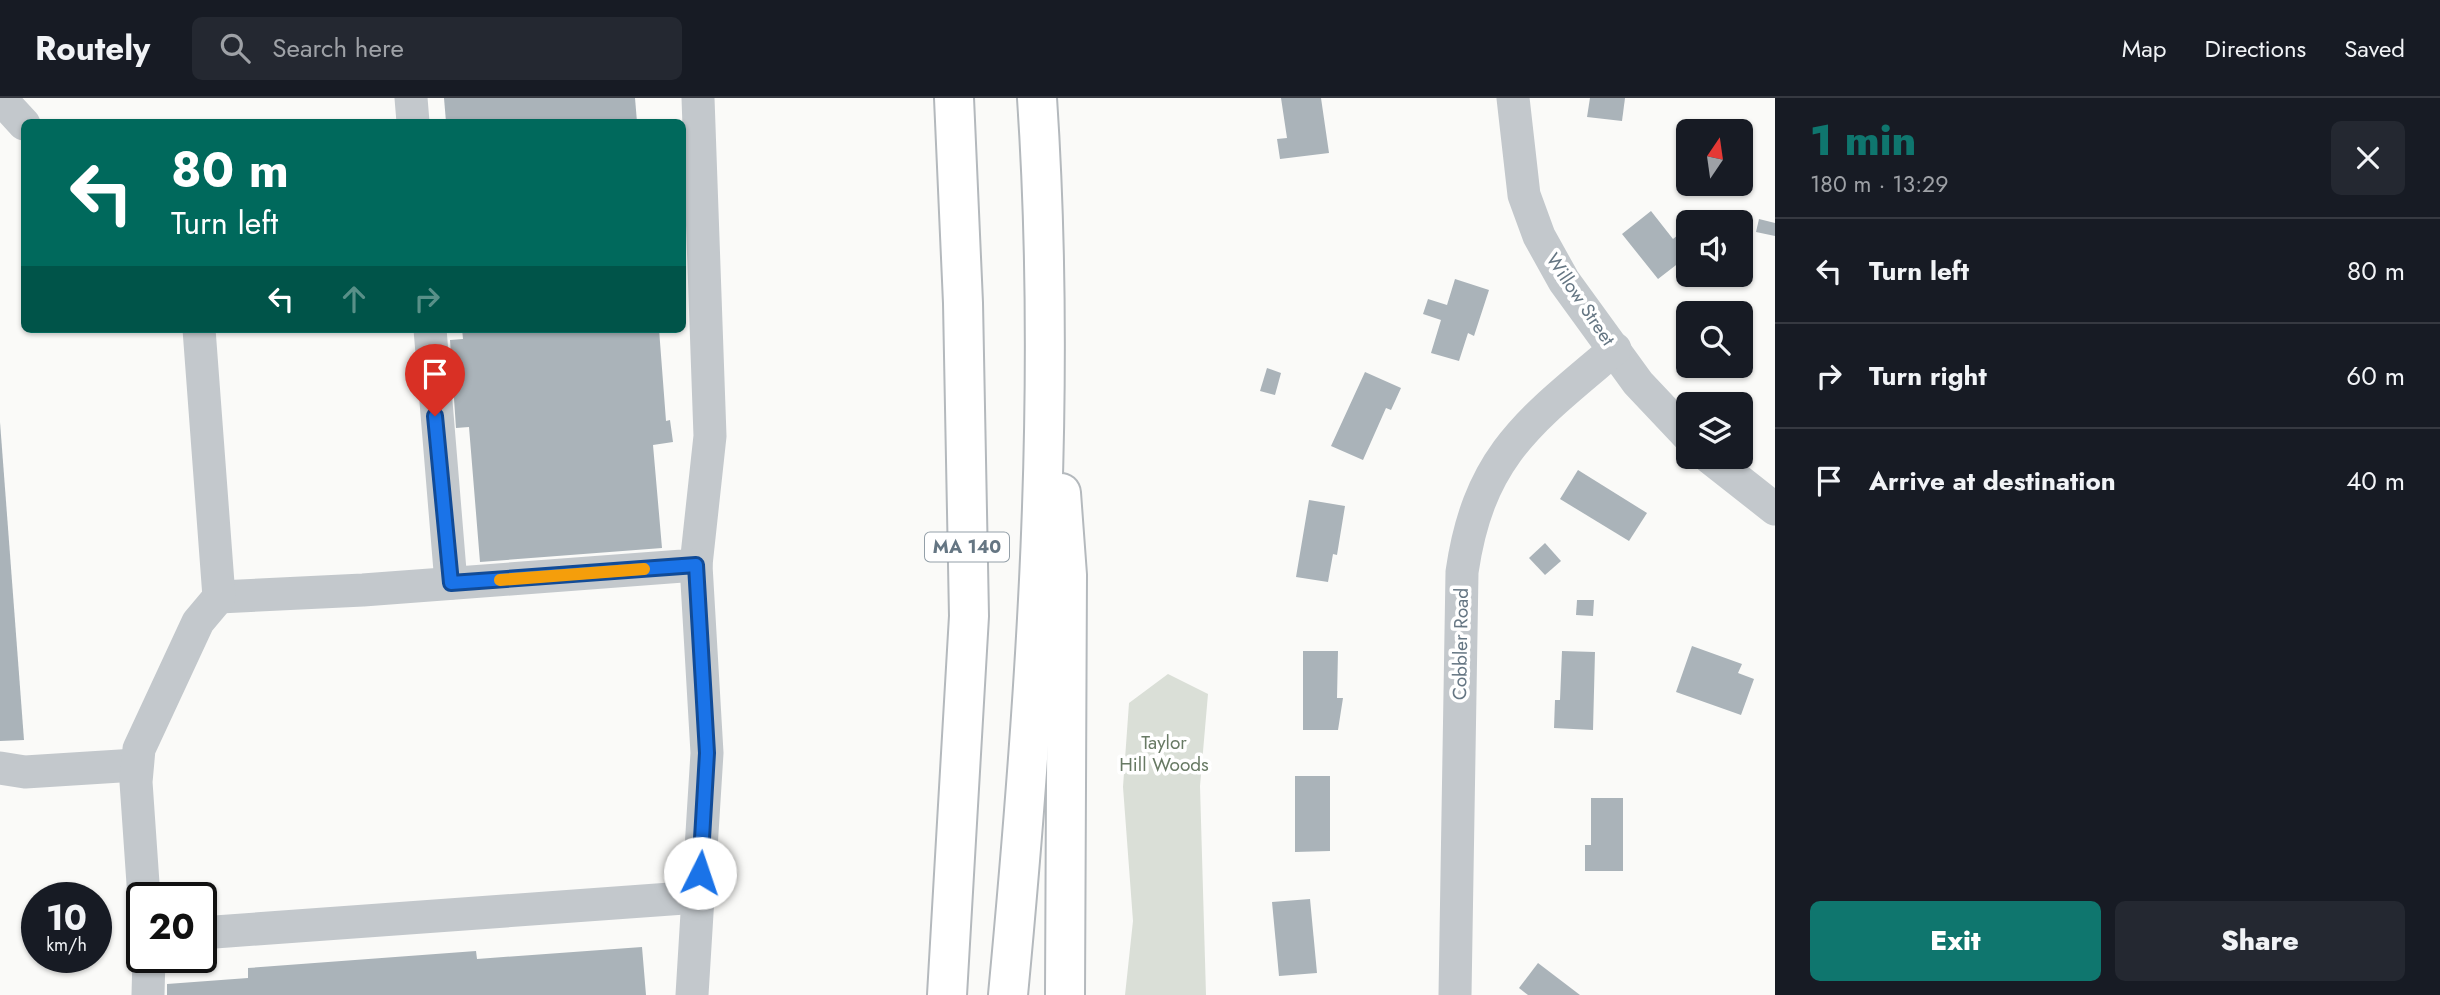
<!DOCTYPE html>
<html lang="en">
<head>
<meta charset="utf-8">
<style>
  body { margin:0; font-family:Jost,sans-serif; background:#242831; color:#f1f3f6; height:100vh; display:flex; flex-direction:column; font-size:26px; white-space:nowrap }
  * { box-sizing:border-box; margin:0 }
  p { font-size:23px; color:#9ea1a6 }
  .icon { flex:none; width:38px; height:38px; fill:none; stroke:currentColor; stroke-width:2; stroke-linecap:round; stroke-linejoin:round }
  .map { position:relative; flex:1; overflow:hidden }
  .side { display:flex; flex-direction:column; background:#171b24; width:665px }
  .side>* { flex:none }
  .banner { position:absolute; left:21px; top:21px; width:665px; height:214px; border-radius:10px; box-shadow:0 2px 5px #0004; background:#00695c; color:#fff; overflow:hidden }
  .needle { width:46px; rotate:13deg }
  .controls { position:absolute; left:1676px; top:21px; display:grid; gap:14px }
  .controls a { display:grid; place-items:center; width:77px; height:77px; border-radius:10px; background:#171b24; box-shadow:0 2px 5px #0004; font-size:35px }
  .speed { position:absolute; left:21px; top:784px; display:flex; gap:14px; font-size:35px; font-weight:700; text-align:center }
  .speed>* { display:grid; place-content:center; width:91px; height:91px; border-radius:50%; background:#171b24; box-shadow:0 2px 5px #0004; line-height:1 }
  .speed small { font-size:18px; font-weight:400 }
  .speed .limit { border:4px solid #111; border-radius:10px; background:#fff; color:#111 }
  .pin { position:absolute; display:grid; place-items:center; width:60px; height:60px; color:#fff; margin:-72px -30px; border-radius:50% 50% 50% 0; rotate:-45deg; box-shadow:0 0 7px #0007 }
  .pin .icon { rotate:45deg }
  .me { position:absolute; width:77px; margin:-38px; rotate:4deg; stroke-linejoin:round; filter:drop-shadow(0 0 5px #0008) }
  .turn { display:flex; align-items:center; gap:24px; height:147px; padding:0 35px; font-size:32px }
  .turn .icon { width:91px; height:91px; stroke-width:2.5 }
  .turn b { display:block; font-size:49px; line-height:60px }
  .lanes { display:flex; align-items:center; height:66px; padding:0 35px; background:#0003; justify-content:center; gap:35px; direction:ltr }
  .lanes .off { opacity:.35 }
  .round { display:grid; place-items:center; flex:none; width:74px; height:74px; border-radius:10px; background:#242831 }
  .summary { display:flex; align-items:center; justify-content:space-between; height:119px; padding:0 35px }
  h1 { font-size:42px; font-weight:800; line-height:52px; color:#0f766e }
  .primary-button { display:flex; gap:14px; margin-top:auto; padding:14px 35px }
  .primary-button a { flex:1; height:80px; border-radius:10px; background:#0f766e; color:#fff; font-size:28px; font-weight:800; line-height:80px; text-align:center }
  .primary-button a+a { background:#242831; color:#f1f3f6 }
  ul { padding:0; list-style:none }
  li { display:flex; align-items:center; gap:21px; height:105px; padding:0 35px; border-top:2px solid #363941 }
  li div { flex:1 }
  li b { display:block; font-size:26px }
  li em { font-style:normal }
  header { display:flex; align-items:center; gap:42px; box-sizing:border-box; height:98px; padding:0 35px; background:#171b24; border-bottom:2px solid #363941 }
  header strong { font-size:33px }
  nav { display:flex; gap:38px; margin-inline-start:auto; font-size:24px }
  .search { width:490px; height:63px; background:#242831; display:flex; align-items:center; gap:18px; box-sizing:border-box; padding:0 24px; border-radius:10px; color:#9ea1a6; font-size:26px }
  main { display:flex; flex:1; min-height:0 }
  .map>svg:first-child { display:block }
  .green { fill:#dadfd7 }
  .building { fill:#aab3b9 }
  .lines { fill:none; stroke-linecap:round; stroke-linejoin:round }
  .highway-casing { stroke:#b4b9bd; stroke-width:42 }
  .minor { stroke:#c3c8cc; stroke-width:33 }
  .highway { stroke:#fff; stroke-width:38 }
  .route-casing { stroke:#114b97; stroke-width:18 }
  .route { stroke:#1a73e8; stroke-width:12 }
  .slow { stroke:#f59e0b; stroke-width:12 }
  .labels { text-anchor:middle; stroke-width:7; stroke-linejoin:round; paint-order:stroke }
  .shield { fill:#fff; stroke:#939fa8; stroke-width:2 }
  .shield-label { font-size:18px; font-weight:bold; fill:#657683 }
  .street-label { font-size:19px; fill:#657683; stroke:#fff }
  .park-label { font-size:19px; fill:#687a64; stroke:#fff }
</style>
</head>
<body>
<header>
<strong>Routely</strong>
<div class="search"><svg class="icon" aria-label="search" viewBox="0 0 24 24"><circle cx="10" cy="10" r="6"/><path d="M15 15l6 6"/></svg>Search here</div>
<nav><a>Map</a><a>Directions</a><a>Saved</a></nav>
</header>
<main>
<div class="map">
<svg width="1775" height="897" viewBox="0 0 1775 897">
  <rect width="100%" height="100%" fill="#fafaf8"/>
  <polygon class="green" points="1168,576 1208,596 1200,688 1206,897 1125,897 1133,823 1123,689 1129,605"/>
  <g class="building">
    <polygon points="444,0 635,0 637,24 446,24"/>
    <polygon points="1281,0 1321,0 1329,55 1280,61 1277,41 1287,40"/>
    <polygon points="1590,0 1625,0 1622,23 1587,19"/>
    <polygon points="1651,113 1673,141 1683,133 1689,140 1689,157 1658,181 1622,136"/>
    <polygon points="1759,121 1775,125 1775,138 1756,134"/>
    <polygon points="1455,181 1489,192 1474,238 1468,235 1459,263 1431,255 1441,222 1423,216 1428,201 1447,207"/>
    <polygon points="462,231 659,231 666,323 670,322 673,344 653,347 662,450 480,464 469,329 456,330 450,242 463,241"/>
    <polygon points="1267,270 1281,275 1275,297 1260,293"/>
    <polygon points="1365,274 1401,290 1391,312 1386,310 1363,362 1331,348"/>
    <polygon points="0,324 24,642 0,643"/>
    <polygon points="1578,372 1647,415 1629,443 1560,401"/>
    <polygon points="1309,402 1345,408 1337,457 1333,456 1328,484 1296,479"/>
    <polygon points="1545,445 1561,463 1545,477 1529,460"/>
    <polygon points="1577,502 1594,502 1593,518 1576,517"/>
    <polygon points="1692,548 1742,566 1738,575 1754,581 1741,617 1676,594"/>
    <polygon points="1303,553 1338,553 1337,600 1343,600 1338,632 1303,632"/>
    <polygon points="1562,553 1595,554 1593,632 1554,630 1555,602 1560,602"/>
    <polygon points="1295,678 1330,678 1330,753 1295,754"/>
    <polygon points="1591,700 1623,700 1623,773 1585,773 1585,747 1591,747"/>
    <polygon points="1310,801 1317,875 1279,878 1272,804"/>
    <polygon points="642,849 646,897 167,897 167,886 248,880 248,870 476,853 477,861"/>
    <polygon points="1538,865 1580,897 1528,897 1519,890"/>
  </g>
  <g class="lines">
    <defs>
      <g id="highway">
        <polyline points="1061,395 1067,477 1065,897"/>
        <polyline points="947,897 969,518 963,205 954,0"/>
        <path d="M1008 897C1036 600 1057 298 1037 0"/>
      </g>
    </defs>
    <use href="#highway" class="highway-casing"/>
    <g class="minor">
      <polyline points="0,0 24,26"/>
      <polyline points="411,0 413,24"/>
      <polyline points="1513,0 1524,97 1539,138 1564,183 1638,285 1689,339"/>
      <polyline points="430,231 451,485"/>
      <polyline points="1709,359 1775,411"/>
      <polyline points="219,499 363,492 696,467 710,338 698,0"/>
      <polyline points="0,670 25,674 136,667"/>
      <polyline points="144,800 136,684 139,651 198,524 219,499 199,231"/>
      <polyline points="201,835 698,799 707,655 696,467"/>
      <polyline points="148,897 149,859"/>
      <polyline points="692,897 698,799"/>
      <path d="M1455 897 1462 474C1479 357 1530 323 1615 251"/>
    </g>
    <use href="#highway" class="highway"/>
  </g>
  <g class="lines">
    <defs>
      <polyline id="route" points="435,318 451,485 696,467 707,655 700,775"/>
    </defs>
    <use href="#route" class="route-casing"/>
    <use href="#route" class="route"/>
    <polyline class="slow" points="500,482 644,471"/>
  </g>
  <g class="labels">
    <rect class="shield" x="925" y="434.5" width="84" height="29" rx="5"/>
    <g class="shield-label">
      <text x="967" y="455">MA 140</text>
    </g>
    <g class="street-label">
      <text transform="translate(1581 201) rotate(56)" y="7">Willow Street</text>
      <text transform="translate(1460 546) rotate(-89)" y="7">Cobbler Road</text>
    </g>
    <g class="park-label">
      <text x="1164" y="651">Taylor<tspan x="1164" dy="22">Hill Woods</tspan></text>
    </g>
  </g>
</svg>
<div class="controls">
<a><svg class="needle" viewBox="-14 -14 28 28"><path d="M0-13l5 13h-10z" fill="#e53935"/><path d="M0 13l5-13h-10z" fill="#9ea1a6"/></svg></a>
<a><svg class="icon" aria-label="sound" viewBox="0 0 24 24"><path d="M4 9h4l5-4v14l-5-4H4zM17 9q2 3 0 6"/></svg></a>
<a><svg class="icon" aria-label="search" viewBox="0 0 24 24"><circle cx="10" cy="10" r="6"/><path d="M15 15l6 6"/></svg></a>
<a><svg class="icon" aria-label="layers" viewBox="0 0 24 24"><path d="M12 4l9 5-9 5-9-5zM3 14l9 5 9-5"/></svg></a>
</div>
<div class="speed"><div>10<small>km/h</small></div><div class="limit">20</div></div>
<div class="pin" style="left:435px;top:318px;background:#d93025"><svg class="icon" aria-label="arrive" viewBox="0 0 24 24"><path d="M6 21V4h12l-3 4 3 4H6"/></svg></div>
<svg class="me" style="left:700px;top:775px" viewBox="-20 -20 40 40"><circle r="19" fill="#fff"/><path d="M0-13L10 11 0 6-10 11z" fill="#1a73e8"/></svg>
<div class="banner">
<div class="turn"><svg class="icon" aria-label="left" viewBox="0 0 24 24"><path d="M17 20v-9H6M10 6l-5 5 5 5"/></svg><div><b>80 m</b>Turn left</div></div>
<div class="lanes"><svg class="icon" aria-label="left" viewBox="0 0 24 24"><path d="M17 20v-9H6M10 6l-5 5 5 5"/></svg><svg class="icon off" aria-label="ahead" viewBox="0 0 24 24"><path d="M12 20V5M6 11l6-6 6 6"/></svg><svg class="icon off" aria-label="right" viewBox="0 0 24 24"><path d="M7 20v-9h11M14 6l5 5-5 5"/></svg></div>
</div>
</div>
<section class="side">
<div class="summary"><div><h1>1 min</h1><p>180 m · 13:29</p></div><a class="round"><svg class="icon" aria-label="close" viewBox="0 0 24 24"><path d="M6 6l12 12M18 6L6 18"/></svg></a></div>
<ul>
<li><svg class="icon" aria-label="left" viewBox="0 0 24 24"><path d="M17 20v-9H6M10 6l-5 5 5 5"/></svg><div><b>Turn left</b></div><em>80 m</em></li>
<li><svg class="icon" aria-label="right" viewBox="0 0 24 24"><path d="M7 20v-9h11M14 6l5 5-5 5"/></svg><div><b>Turn right</b></div><em>60 m</em></li>
<li><svg class="icon" aria-label="arrive" viewBox="0 0 24 24"><path d="M6 21V4h12l-3 4 3 4H6"/></svg><div><b>Arrive at destination</b></div><em>40 m</em></li>
</ul>
<div class="primary-button"><a>Exit</a><a>Share</a></div>
</section>
</main>
</body>
</html>
